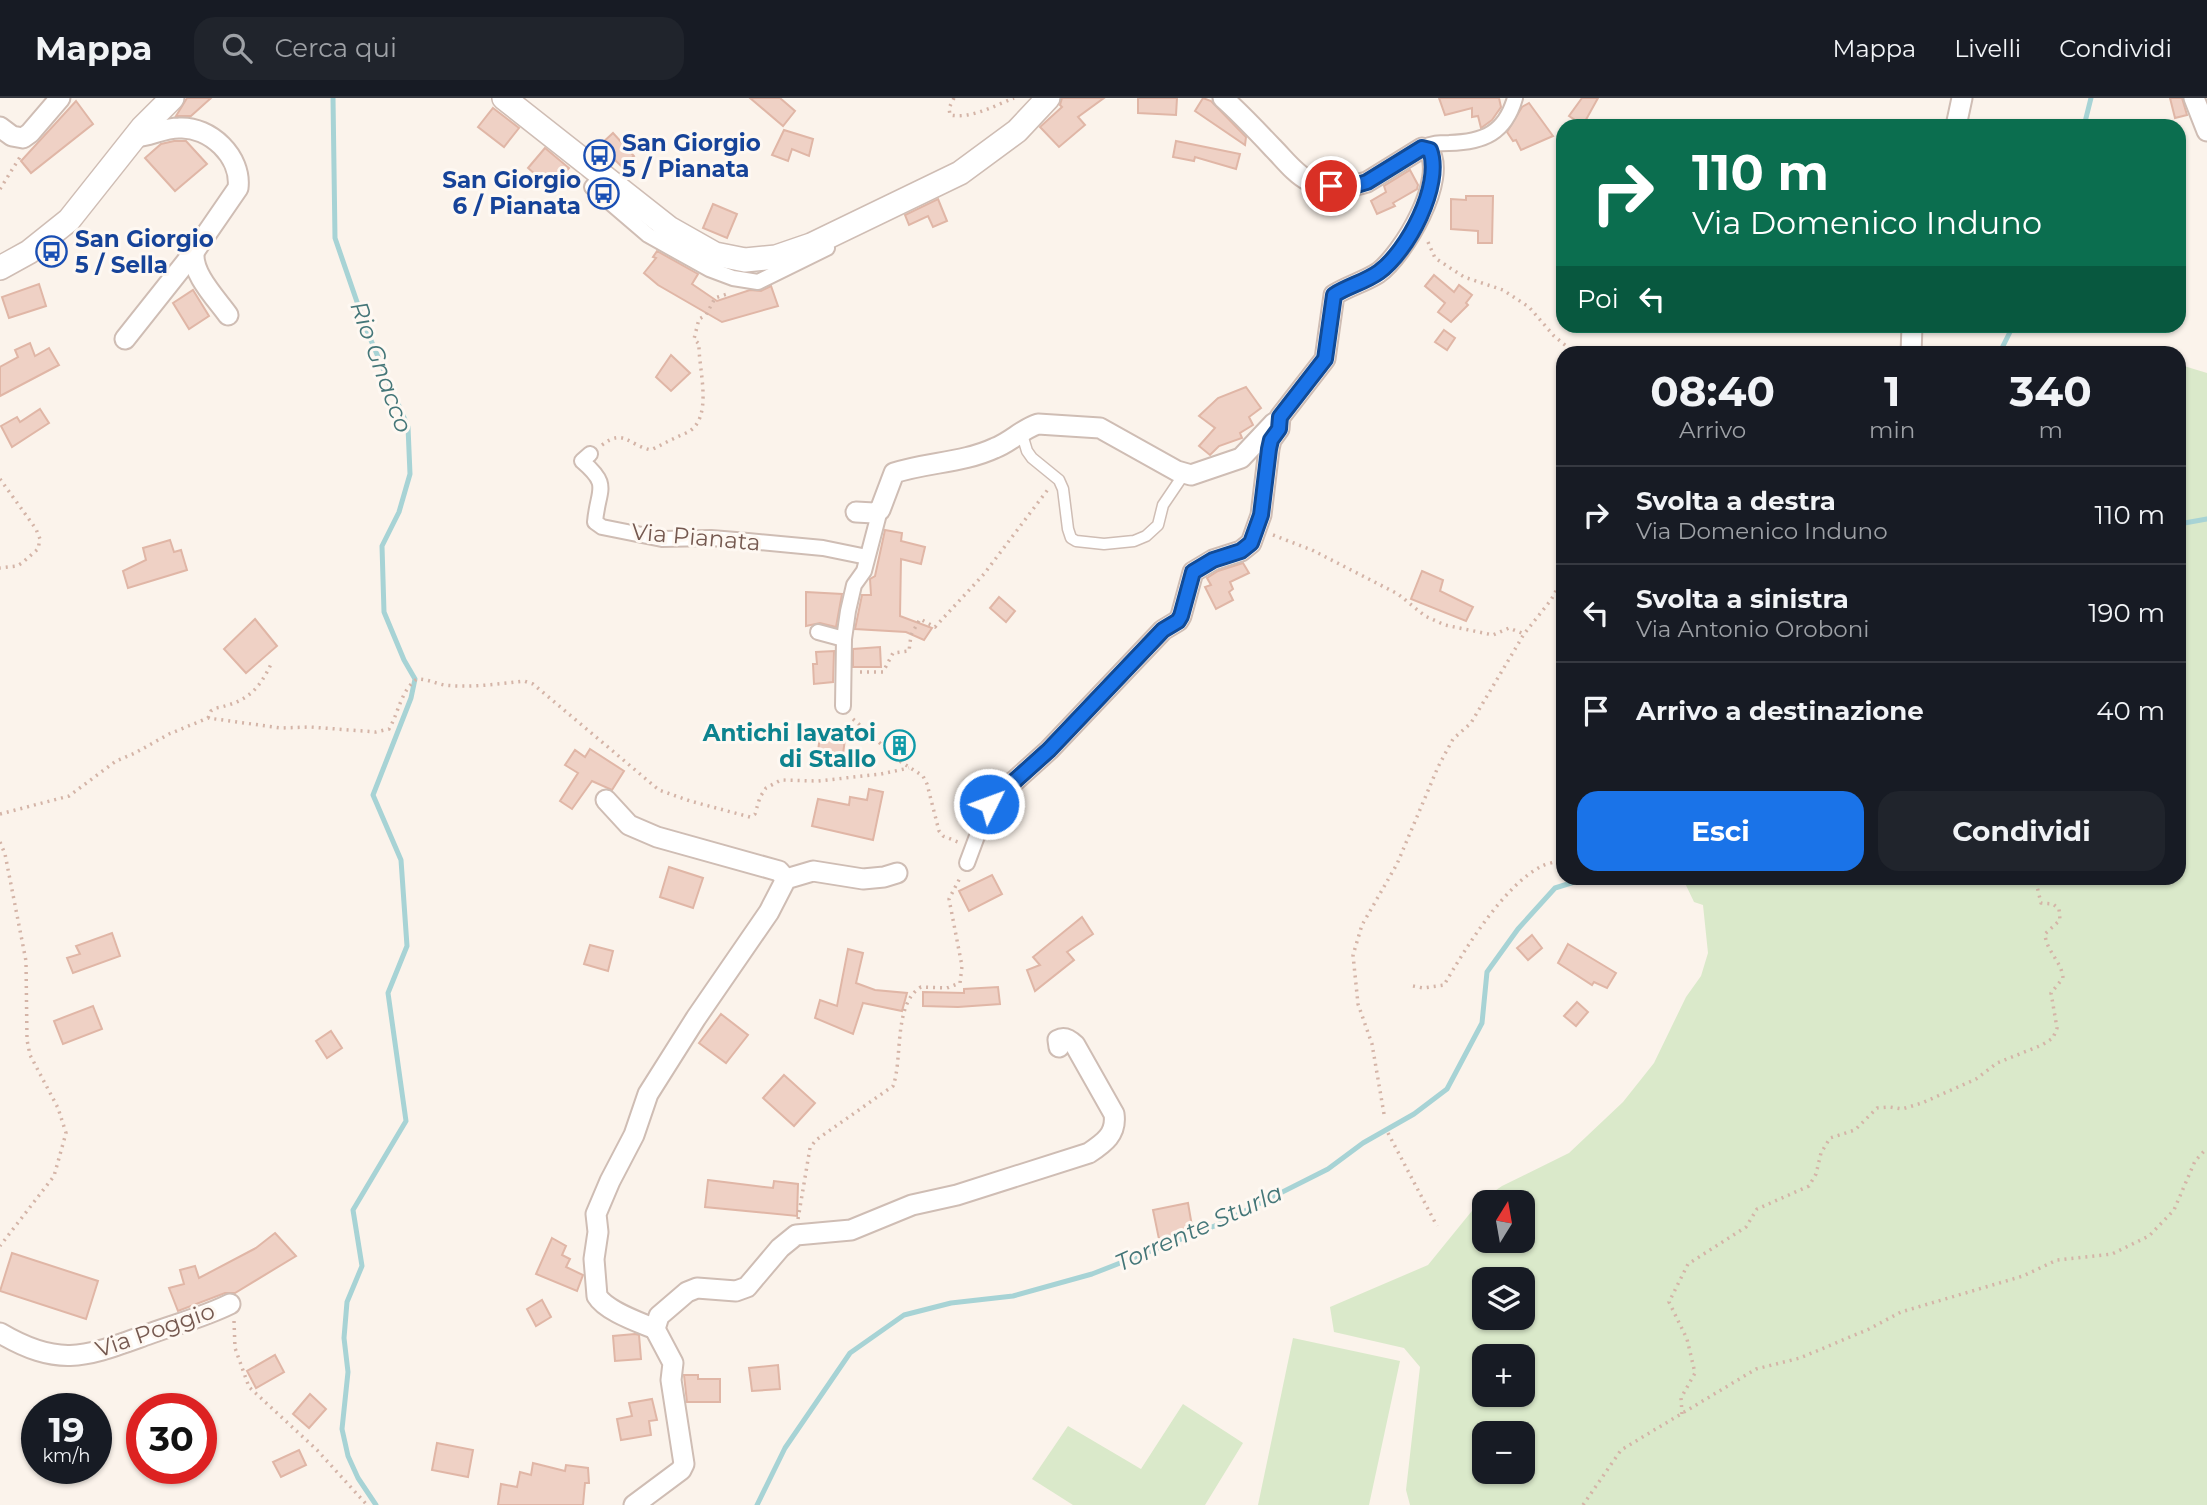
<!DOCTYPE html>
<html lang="it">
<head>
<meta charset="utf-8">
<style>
  body { margin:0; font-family:Montserrat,sans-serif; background:#20242c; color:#f1f3f6; height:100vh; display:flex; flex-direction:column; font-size:26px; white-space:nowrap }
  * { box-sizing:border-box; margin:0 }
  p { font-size:23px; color:#9ea1a6 }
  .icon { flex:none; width:38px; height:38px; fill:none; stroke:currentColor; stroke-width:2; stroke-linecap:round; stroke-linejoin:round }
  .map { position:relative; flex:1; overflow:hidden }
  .drawer { position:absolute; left:1556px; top:248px; width:630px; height:539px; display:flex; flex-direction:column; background:#171b24; border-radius:21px; box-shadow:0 2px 5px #0004 }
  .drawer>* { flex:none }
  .top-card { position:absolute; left:1556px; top:21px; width:630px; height:214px; border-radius:21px; box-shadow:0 2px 5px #0004; background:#0b6e4f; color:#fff; overflow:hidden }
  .needle { width:46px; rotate:11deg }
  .controls { position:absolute; left:1472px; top:1092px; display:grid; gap:14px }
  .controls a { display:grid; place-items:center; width:63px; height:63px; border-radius:14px; background:#171b24; box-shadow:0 2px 5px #0004; font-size:35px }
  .speed { position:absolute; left:21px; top:1295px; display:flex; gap:14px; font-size:35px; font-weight:700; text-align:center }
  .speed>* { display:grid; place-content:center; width:91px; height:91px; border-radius:50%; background:#171b24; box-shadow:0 2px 5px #0004; line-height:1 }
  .speed small { font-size:18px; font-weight:400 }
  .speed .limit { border:10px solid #d22; background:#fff; color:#111 }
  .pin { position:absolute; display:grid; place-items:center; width:60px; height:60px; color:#fff; margin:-30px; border:4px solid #fff; border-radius:50%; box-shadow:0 2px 7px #0007 }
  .me { position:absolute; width:77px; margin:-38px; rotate:48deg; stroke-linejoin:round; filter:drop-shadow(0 0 5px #0008) }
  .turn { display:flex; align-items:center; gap:24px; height:147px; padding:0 21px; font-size:32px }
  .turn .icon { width:91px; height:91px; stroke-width:2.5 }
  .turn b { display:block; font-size:49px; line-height:60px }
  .then { display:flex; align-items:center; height:66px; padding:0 21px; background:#0003; gap:14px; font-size:26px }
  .eta { display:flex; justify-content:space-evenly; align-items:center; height:119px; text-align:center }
  .eta b { font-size:42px; font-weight:700; line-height:49px }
  .button { display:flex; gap:14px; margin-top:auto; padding:14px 21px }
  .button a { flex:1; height:80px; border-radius:21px; background:#1a73e8; color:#fff; font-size:28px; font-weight:700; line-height:80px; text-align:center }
  .button a+a { background:#20242c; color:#f1f3f6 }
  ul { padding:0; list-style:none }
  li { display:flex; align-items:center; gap:21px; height:98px; padding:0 21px; border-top:2px solid #363941 }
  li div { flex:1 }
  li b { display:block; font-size:26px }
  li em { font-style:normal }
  header { display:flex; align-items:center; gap:42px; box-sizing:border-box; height:98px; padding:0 35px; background:#171b24; border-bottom:2px solid #363941 }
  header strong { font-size:33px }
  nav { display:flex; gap:38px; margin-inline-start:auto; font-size:24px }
  .search { width:490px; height:63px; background:#20242c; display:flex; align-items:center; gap:18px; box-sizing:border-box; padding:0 24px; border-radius:21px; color:#9ea1a6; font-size:26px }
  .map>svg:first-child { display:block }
  .green { fill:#dae9ca; fill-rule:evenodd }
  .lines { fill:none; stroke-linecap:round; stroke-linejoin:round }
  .stream { stroke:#a7d3d5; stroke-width:5 }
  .building { fill:#efd1c5; stroke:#e0b6a6; stroke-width:2 }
  .service-casing { stroke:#cfbdb4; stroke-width:13 }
  .pedestrian-casing { stroke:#cfbdb4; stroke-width:18 }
  .minor-casing { stroke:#cfbdb4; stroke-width:23 }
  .tertiary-casing { stroke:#cfbdb4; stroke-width:26 }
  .path { stroke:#d4b4a7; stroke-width:3.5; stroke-dasharray:2 5; stroke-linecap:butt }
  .service { stroke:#fff; stroke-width:10 }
  .pedestrian { stroke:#fff; stroke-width:14 }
  .minor { stroke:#fff; stroke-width:19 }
  .tertiary { stroke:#fff; stroke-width:23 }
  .route-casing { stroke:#114b97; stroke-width:18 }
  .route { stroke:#1a73e8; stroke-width:12 }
  .labels { text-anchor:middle; stroke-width:6; stroke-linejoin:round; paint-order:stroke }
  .transit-label { font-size:23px; font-weight:bold; fill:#164399; stroke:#fef8f2; text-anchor:start }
  .street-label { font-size:23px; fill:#755950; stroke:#fef8f2 }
  .culture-label { font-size:23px; font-weight:bold; fill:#0d838f; stroke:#fef8f2; text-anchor:end }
  .water-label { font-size:24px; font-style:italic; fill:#447678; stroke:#fef8f2 }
</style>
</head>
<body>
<header>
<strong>Mappa</strong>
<div class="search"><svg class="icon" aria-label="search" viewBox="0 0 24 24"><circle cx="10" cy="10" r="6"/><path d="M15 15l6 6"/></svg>Cerca qui</div>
<nav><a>Mappa</a><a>Livelli</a><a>Condividi</a></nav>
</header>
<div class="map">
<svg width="2207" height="1407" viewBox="0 0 2207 1407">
  <rect width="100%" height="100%" fill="#fbf3eb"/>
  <g class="green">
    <path d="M2184 268 2207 275V1407H1410L1406 1392 1420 1269 1404 1250 1334 1234 1330 1209 1428 1167 1480 1103 1502 1088 1569 1055 1623 1004 1654 965 1686 899 1701 878 1708 855 1703 807 1694 804 1683 781 2179 780V272ZM1484 1104H1522V1143H1484ZM1484 1181H1522V1220H1484ZM1484 1258H1522V1297H1484ZM1484 1335H1522V1374H1484Z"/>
    <polygon points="1293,1240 1400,1263 1369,1407 1258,1407"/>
    <polygon points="1183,1306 1243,1345 1205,1407 1073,1407 1032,1381 1068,1328 1141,1371"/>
  </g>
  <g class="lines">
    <g class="stream">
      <polyline points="333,0 335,140 367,233 408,329 410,376 399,414 382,448 384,514 404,562 415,581 411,600 373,697 401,762 407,848 388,895 406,1023 353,1112 362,1168 347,1204 344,1240 348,1274 342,1331 348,1358 358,1380 376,1407"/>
      <polyline points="2084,28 2091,0"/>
      <polyline points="1999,256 2013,228"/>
      <polyline points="2179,426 2207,421"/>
      <polyline points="757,1407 785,1350 850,1255 904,1217 951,1205 1013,1198 1092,1176 1217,1127 1328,1071 1363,1045 1414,1016 1447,991 1482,925 1487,874 1518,831 1555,790 1587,780"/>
    </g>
  </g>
  <g class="building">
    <polygon points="187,0 211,0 191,18 176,18"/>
    <polygon points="750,0 780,0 795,13 783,28"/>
    <polygon points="1062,0 1104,0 1078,19 1085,27 1059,49 1040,29 1062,9 1060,7"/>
    <polygon points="1138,0 1177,0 1176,17 1138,15"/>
    <polygon points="1203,0 1211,3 1246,39 1245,47 1195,13"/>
    <polygon points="1439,0 1499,0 1501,9 1492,22 1481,30 1478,18 1472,19 1472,10 1445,17"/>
    <polygon points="1582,0 1598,0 1583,27 1569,18"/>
    <polygon points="2170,0 2182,0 2187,17 2175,20"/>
    <polygon points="76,3 93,26 31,75 21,63"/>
    <polygon points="1529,5 1553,38 1521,52 1516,42 1513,43 1507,34 1522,9"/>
    <polygon points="493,10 519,30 504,49 478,29"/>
    <polygon points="784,32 813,41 809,58 792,51 788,63 772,57"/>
    <polygon points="613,35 634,58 621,68 600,47"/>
    <polygon points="174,43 186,43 207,66 175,93 145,60 161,46"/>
    <polygon points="1176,43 1240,56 1236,71 1195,59 1194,63 1173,59"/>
    <polygon points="545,50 569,70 551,90 528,70"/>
    <polygon points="1410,72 1418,87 1417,91 1393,105 1395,108 1377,116 1371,103 1386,94 1384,88"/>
    <polygon points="1466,98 1493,98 1492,145 1478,145 1478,133 1451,131 1451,101 1466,102"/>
    <polygon points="938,101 947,123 933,129 928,118 909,127 905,117"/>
    <polygon points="713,106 737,116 727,140 703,130"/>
    <polygon points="657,153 698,176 692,186 717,203 750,192 761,193 771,188 778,208 722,224 658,187 644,175 656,160 653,159"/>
    <polygon points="1434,177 1454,194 1459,187 1472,197 1466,205 1468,207 1451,224 1438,214 1445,205 1425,188"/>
    <polygon points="39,186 46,208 9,220 2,199"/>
    <polygon points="193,192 209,218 189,231 173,205"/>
    <polygon points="1444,232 1455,240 1447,252 1435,244"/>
    <polygon points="30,245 35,258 49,250 59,267 0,298 0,269 18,259 15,252"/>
    <polygon points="671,257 690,275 671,293 656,279"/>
    <polygon points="1246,289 1261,310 1249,319 1253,327 1240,335 1242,340 1219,348 1210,357 1199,348 1215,330 1199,318 1218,300"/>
    <polygon points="40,311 49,325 12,349 1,328 17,319 20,324"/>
    <polygon points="885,432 902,435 901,443 925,449 921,466 901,461 900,518 932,530 924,542 906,534 855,531 862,497 871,497 870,481 875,478"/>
    <polygon points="170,442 174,454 181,452 187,472 128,490 123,473 146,462 143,450"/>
    <polygon points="1243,465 1249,475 1230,484 1233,491 1229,494 1233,502 1216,511 1205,489 1211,487 1207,480 1218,473"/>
    <polygon points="1422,473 1443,482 1440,493 1473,509 1466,523 1411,501"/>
    <polygon points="806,494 842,496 836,529 820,525 806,528"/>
    <polygon points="999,499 1015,513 1006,524 990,510"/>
    <polygon points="255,521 277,548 246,575 224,551"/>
    <polygon points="880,549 881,569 853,569 853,551"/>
    <polygon points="834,553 833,584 814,586 813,566 817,566 816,554"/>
    <polygon points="820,638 845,641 843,656 818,653"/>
    <polygon points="590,651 624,673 612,692 592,683 572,711 560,703 578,675 565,667 575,652 585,659"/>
    <polygon points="869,691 883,694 873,742 812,728 818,701 849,707 850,699 867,702"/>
    <polygon points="669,769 703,780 693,810 660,799"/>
    <polygon points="992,777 1002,796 969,813 959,793"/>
    <polygon points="1082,819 1093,836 1067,854 1074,862 1035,893 1027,872 1040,867 1033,859"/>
    <polygon points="112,835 120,858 73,875 67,860 80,856 76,848"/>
    <polygon points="1532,837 1542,850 1528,862 1517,850"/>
    <polygon points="1568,846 1616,875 1607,890 1594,884 1592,887 1558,865"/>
    <polygon points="590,847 613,853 608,873 584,866"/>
    <polygon points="848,851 863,855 856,885 875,892 907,895 902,913 863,905 853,936 815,920 820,902 837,908"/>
    <polygon points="998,889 1000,906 958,909 923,908 923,894 964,895 964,891"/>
    <polygon points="1577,904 1588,914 1576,928 1564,918"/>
    <polygon points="93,908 102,931 63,946 54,923"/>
    <polygon points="721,916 748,937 726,965 699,945"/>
    <polygon points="331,933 342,950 327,960 316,943"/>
    <polygon points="784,977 815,1005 794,1028 763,1000"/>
    <polygon points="708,1082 773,1090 774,1083 798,1086 797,1118 705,1109"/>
    <polygon points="1188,1105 1193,1134 1159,1141 1153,1112"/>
    <polygon points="275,1135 296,1158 235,1195 225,1195 178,1213 169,1190 184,1186 180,1172 195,1168 199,1180 256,1150"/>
    <polygon points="552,1140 566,1148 562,1157 570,1161 566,1169 583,1177 577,1193 536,1176"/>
    <polygon points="12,1155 98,1183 86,1221 0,1193"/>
    <polygon points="542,1202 551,1219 536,1228 527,1211"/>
    <polygon points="635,1236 639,1237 641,1261 615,1263 613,1238"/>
    <polygon points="275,1257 284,1274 256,1290 247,1273"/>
    <polygon points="778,1267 780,1291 752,1293 749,1270"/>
    <polygon points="684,1277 698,1277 698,1281 720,1281 720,1304 687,1304"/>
    <polygon points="310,1296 326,1311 309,1330 293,1316"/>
    <polygon points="652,1301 657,1322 649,1323 651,1337 621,1342 617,1321 632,1318 629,1305"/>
    <polygon points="437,1345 473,1352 468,1379 432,1372"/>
    <polygon points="299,1352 306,1367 281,1379 273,1364"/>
    <polygon points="533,1365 565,1373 566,1367 588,1370 589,1385 585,1385 583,1407 498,1407 501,1386 517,1389 520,1374 531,1377"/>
  </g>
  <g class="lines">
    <defs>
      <polyline id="service" points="1021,333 1027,353 1032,360 1059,382 1063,391 1068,431 1071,440 1076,443 1104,446 1134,443 1146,438 1158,427 1163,407 1184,376"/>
      <g id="pedestrian">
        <path d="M1422 50C1432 45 1439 45 1449 45 1484 44 1505 35 1515 0"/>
        <polyline points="602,78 592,89 648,137 709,171 733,180 758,184 827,150"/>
        <path d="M590 356 582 363C611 388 598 390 595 424L602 429 662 441 711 440 748 443 823 450 867 459"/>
        <polyline points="818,534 844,541"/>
        <polyline points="843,608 844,541 848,513 854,487 864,473 880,412"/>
        <polyline points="967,765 989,706"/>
      </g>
      <g id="minor">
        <polyline points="2194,0 2207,33"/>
        <polyline points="1956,28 1962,0"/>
        <polyline points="0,29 12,38 23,40 30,35 60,0"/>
        <path d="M194 154C192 176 215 199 228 217"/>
        <path d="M125 241 194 154 238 90C242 59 210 28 179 30 163 30 150 38 135 39"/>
        <polyline points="1911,256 1912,228"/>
        <path d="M856 414 874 415 880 412 894 375C927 364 963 365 995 350 1011 344 1022 331 1038 326L1100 330 1177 373 1191 377 1241 360 1274 325"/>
        <polyline points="606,702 629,727 657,739 779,773 786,781"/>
        <path d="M989 706 1049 652 1163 532 1178 523 1181 518 1193 474 1213 462 1241 453 1251 445 1261 417 1269 351 1271 342 1279 331 1280 319 1325 261 1334 197C1348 188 1364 184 1378 175 1403 157 1449 80 1428 51L1422 50 1367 84C1349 90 1326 91 1309 83 1295 76 1284 61 1273 50 1257 33 1241 16 1223 0"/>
        <path d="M655 1231C639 1224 606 1213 597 1198L594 1161 598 1134 596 1116 610 1083 634 1037 648 996 696 920 769 814 786 781 813 773 863 781 884 779 897 775"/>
        <path d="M0 1235C61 1271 87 1258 149 1236 176 1226 204 1219 230 1206"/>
        <path d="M634 1407 681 1372 684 1366 671 1282 673 1265 655 1231 659 1218 687 1194 697 1190 736 1193 747 1189 780 1150 796 1137 851 1132 912 1107 957 1097 1089 1055C1104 1045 1117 1036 1114 1016L1075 947C1070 942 1065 938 1058 942L1059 949"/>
      </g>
      <g id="tertiary">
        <polyline points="504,0 669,130 715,156 745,162 776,159 811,147 960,75 1017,33 1048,0"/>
        <polyline points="0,170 29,154 69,122 142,30 172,0"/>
      </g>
    </defs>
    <use href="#service" class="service-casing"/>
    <use href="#pedestrian" class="pedestrian-casing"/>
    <use href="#minor" class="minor-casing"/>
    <use href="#tertiary" class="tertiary-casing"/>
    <g class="path">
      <path d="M954 0 949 10 950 17C971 21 994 8 1014 0"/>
      <polyline points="0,91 20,59"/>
      <polyline points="1428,144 1435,160 1464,179 1503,192 1529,209 1554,238 1576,256"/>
      <path d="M602 347C624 330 628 347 651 352 663 346 674 340 686 335 715 322 698 270 699 246L694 241 699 221 706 217 715 200 727 196"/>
      <polyline points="0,381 36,431 40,441 38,451 22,465 17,468 0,470"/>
      <polyline points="1273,437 1312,452 1398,496 1425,518 1445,527 1493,537 1509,530 1524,536"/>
      <polyline points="860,574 883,574 893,555 909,553 911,537 920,521 935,529 984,476 1049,390"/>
      <path d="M208 620 211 613 216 610C247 604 259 592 272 564"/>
      <polyline points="853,621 901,664 923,678 927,686 939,733 943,738 958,744"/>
      <path d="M0 716 69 698 116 663 135 655 169 636 208 620 281 630 310 629 376 634 389 631C399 614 401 592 417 581 427 581 435 585 444 587 470 590 498 586 524 583L533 586 659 692 690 703 750 719 755 716 760 699 766 690 781 682 818 683 881 676 909 670"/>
      <polyline points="0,744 5,756 26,863 27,942 30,957 58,1010 66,1035 54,1078 0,1148"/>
      <path d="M1413 888 1423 890 1444 887C1465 851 1504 787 1542 768 1548 765 1556 764 1563 762"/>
      <polyline points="1384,1016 1372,946 1358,906 1353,857 1362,827 1397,766 1438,669 1453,641 1471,625 1524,536 1551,502 1563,480"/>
      <polyline points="1388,1035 1437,1128"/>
      <path d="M798 1121 810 1050 816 1042 893 988C903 962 893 905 921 889L947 890 960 885 962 868 949 801 961 778"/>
      <polyline points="234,1223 235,1250 249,1289 317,1352 367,1407"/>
      <path d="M1682 1316 1681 1300 1695 1275 1687 1241 1669 1204 1688 1166 1746 1129 1757 1111 1809 1088 1816 1076 1821 1055 1830 1040 1855 1032 1877 1010 1890 1009 1902 1011 1922 1005 1976 981 1997 965 2042 947 2053 940 2057 930 2051 895 2063 880C2062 864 2046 853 2045 836L2060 822 2059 811 2053 806 2041 805 2035 780"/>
      <polyline points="1583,1407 1621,1352 1756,1271 1800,1260 1869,1231 1901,1214 2023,1178 2057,1162 2112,1156 2149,1138 2174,1112 2195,1063 2207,1050"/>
    </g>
    <use href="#service" class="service"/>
    <use href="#pedestrian" class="pedestrian"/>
    <use href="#minor" class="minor"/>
    <use href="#tertiary" class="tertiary"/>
  </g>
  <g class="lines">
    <defs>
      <path id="route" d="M989 706 1049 652 1163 532 1178 523 1181 518 1193 474 1213 462 1241 453 1251 445 1261 417 1269 351 1271 342 1279 331 1280 319 1325 261 1334 197C1348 188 1365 184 1379 174 1407 154 1443 87 1430 52L1422 50 1367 84 1357 87 1331 88"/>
    </defs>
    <use href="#route" class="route-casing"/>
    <use href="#route" class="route"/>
  </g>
  <defs>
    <symbol id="bus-ring" viewBox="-11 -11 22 22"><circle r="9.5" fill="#fef8f2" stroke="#1a4fb4" stroke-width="1.5"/><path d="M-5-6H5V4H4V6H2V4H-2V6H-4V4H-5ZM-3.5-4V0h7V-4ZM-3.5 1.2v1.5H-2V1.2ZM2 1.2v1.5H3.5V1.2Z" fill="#1a4fb4"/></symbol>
    <symbol id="building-ring" viewBox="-11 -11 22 22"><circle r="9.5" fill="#fef8f2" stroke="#0f9aa8" stroke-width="1.5"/><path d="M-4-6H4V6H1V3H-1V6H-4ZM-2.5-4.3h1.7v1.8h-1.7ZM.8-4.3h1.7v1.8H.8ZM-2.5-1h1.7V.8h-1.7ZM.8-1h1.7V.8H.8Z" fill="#0f9aa8"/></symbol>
  </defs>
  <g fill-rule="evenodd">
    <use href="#bus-ring" x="582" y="40" width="35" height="35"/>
    <use href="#bus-ring" x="586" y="78" width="35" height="35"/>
    <use href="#bus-ring" x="34" y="136" width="35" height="35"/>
    <use href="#building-ring" x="882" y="630" width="35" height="35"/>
  </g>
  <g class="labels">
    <g class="transit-label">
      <text x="622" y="53">San Giorgio<tspan x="622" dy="26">5 / Pianata</tspan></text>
      <text x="581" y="90" text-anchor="end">San Giorgio<tspan x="581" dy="26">6 / Pianata</tspan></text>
      <text x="75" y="149">San Giorgio<tspan x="75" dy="26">5 / Sella</tspan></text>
    </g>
    <g class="street-label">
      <text transform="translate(696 439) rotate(5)" y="8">Via Pianata</text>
      <text transform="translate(155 1232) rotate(-19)" y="8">Via Poggio</text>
    </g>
    <g class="culture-label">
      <text x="876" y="643">Antichi lavatoi<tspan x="876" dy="26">di Stallo</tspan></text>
    </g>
    <g class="water-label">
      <text transform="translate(381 269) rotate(70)" y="8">Rio Gnacco</text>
      <text transform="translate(1199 1130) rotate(-24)" y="8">Torrente Sturla</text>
    </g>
  </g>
</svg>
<div class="controls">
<a><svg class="needle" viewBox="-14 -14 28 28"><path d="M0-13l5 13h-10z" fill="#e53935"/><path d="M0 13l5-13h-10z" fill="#9ea1a6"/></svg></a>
<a><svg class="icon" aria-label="layers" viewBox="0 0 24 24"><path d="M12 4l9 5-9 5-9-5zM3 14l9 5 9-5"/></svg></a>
<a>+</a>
<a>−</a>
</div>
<div class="speed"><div>19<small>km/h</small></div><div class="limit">30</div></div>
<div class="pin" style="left:1331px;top:88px;background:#d93025"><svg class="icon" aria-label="arrive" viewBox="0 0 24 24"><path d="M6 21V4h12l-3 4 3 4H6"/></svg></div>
<svg class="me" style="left:989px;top:706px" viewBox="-20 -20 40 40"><circle r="17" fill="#1a73e8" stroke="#fff" stroke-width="3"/><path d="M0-11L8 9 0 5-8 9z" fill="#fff"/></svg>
<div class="top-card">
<div class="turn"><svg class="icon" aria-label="right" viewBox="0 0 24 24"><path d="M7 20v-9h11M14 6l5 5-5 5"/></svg><div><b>110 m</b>Via Domenico Induno</div></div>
<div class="then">Poi<svg class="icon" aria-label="left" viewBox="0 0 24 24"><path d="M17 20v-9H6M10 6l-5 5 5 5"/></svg></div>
</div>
<section class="drawer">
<div class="eta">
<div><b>08:40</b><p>Arrivo</p></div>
<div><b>1</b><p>min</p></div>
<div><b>340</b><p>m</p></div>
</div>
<ul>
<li><svg class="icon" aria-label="right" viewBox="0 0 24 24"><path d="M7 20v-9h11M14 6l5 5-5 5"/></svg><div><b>Svolta a destra</b><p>Via Domenico Induno</p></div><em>110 m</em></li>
<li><svg class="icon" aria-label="left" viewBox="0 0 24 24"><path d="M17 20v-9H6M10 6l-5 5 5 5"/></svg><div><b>Svolta a sinistra</b><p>Via Antonio Oroboni</p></div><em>190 m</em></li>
<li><svg class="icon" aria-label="arrive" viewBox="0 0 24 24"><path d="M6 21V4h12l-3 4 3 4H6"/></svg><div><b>Arrivo a destinazione</b></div><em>40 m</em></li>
</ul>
<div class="button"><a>Esci</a><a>Condividi</a></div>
</section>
</div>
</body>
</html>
